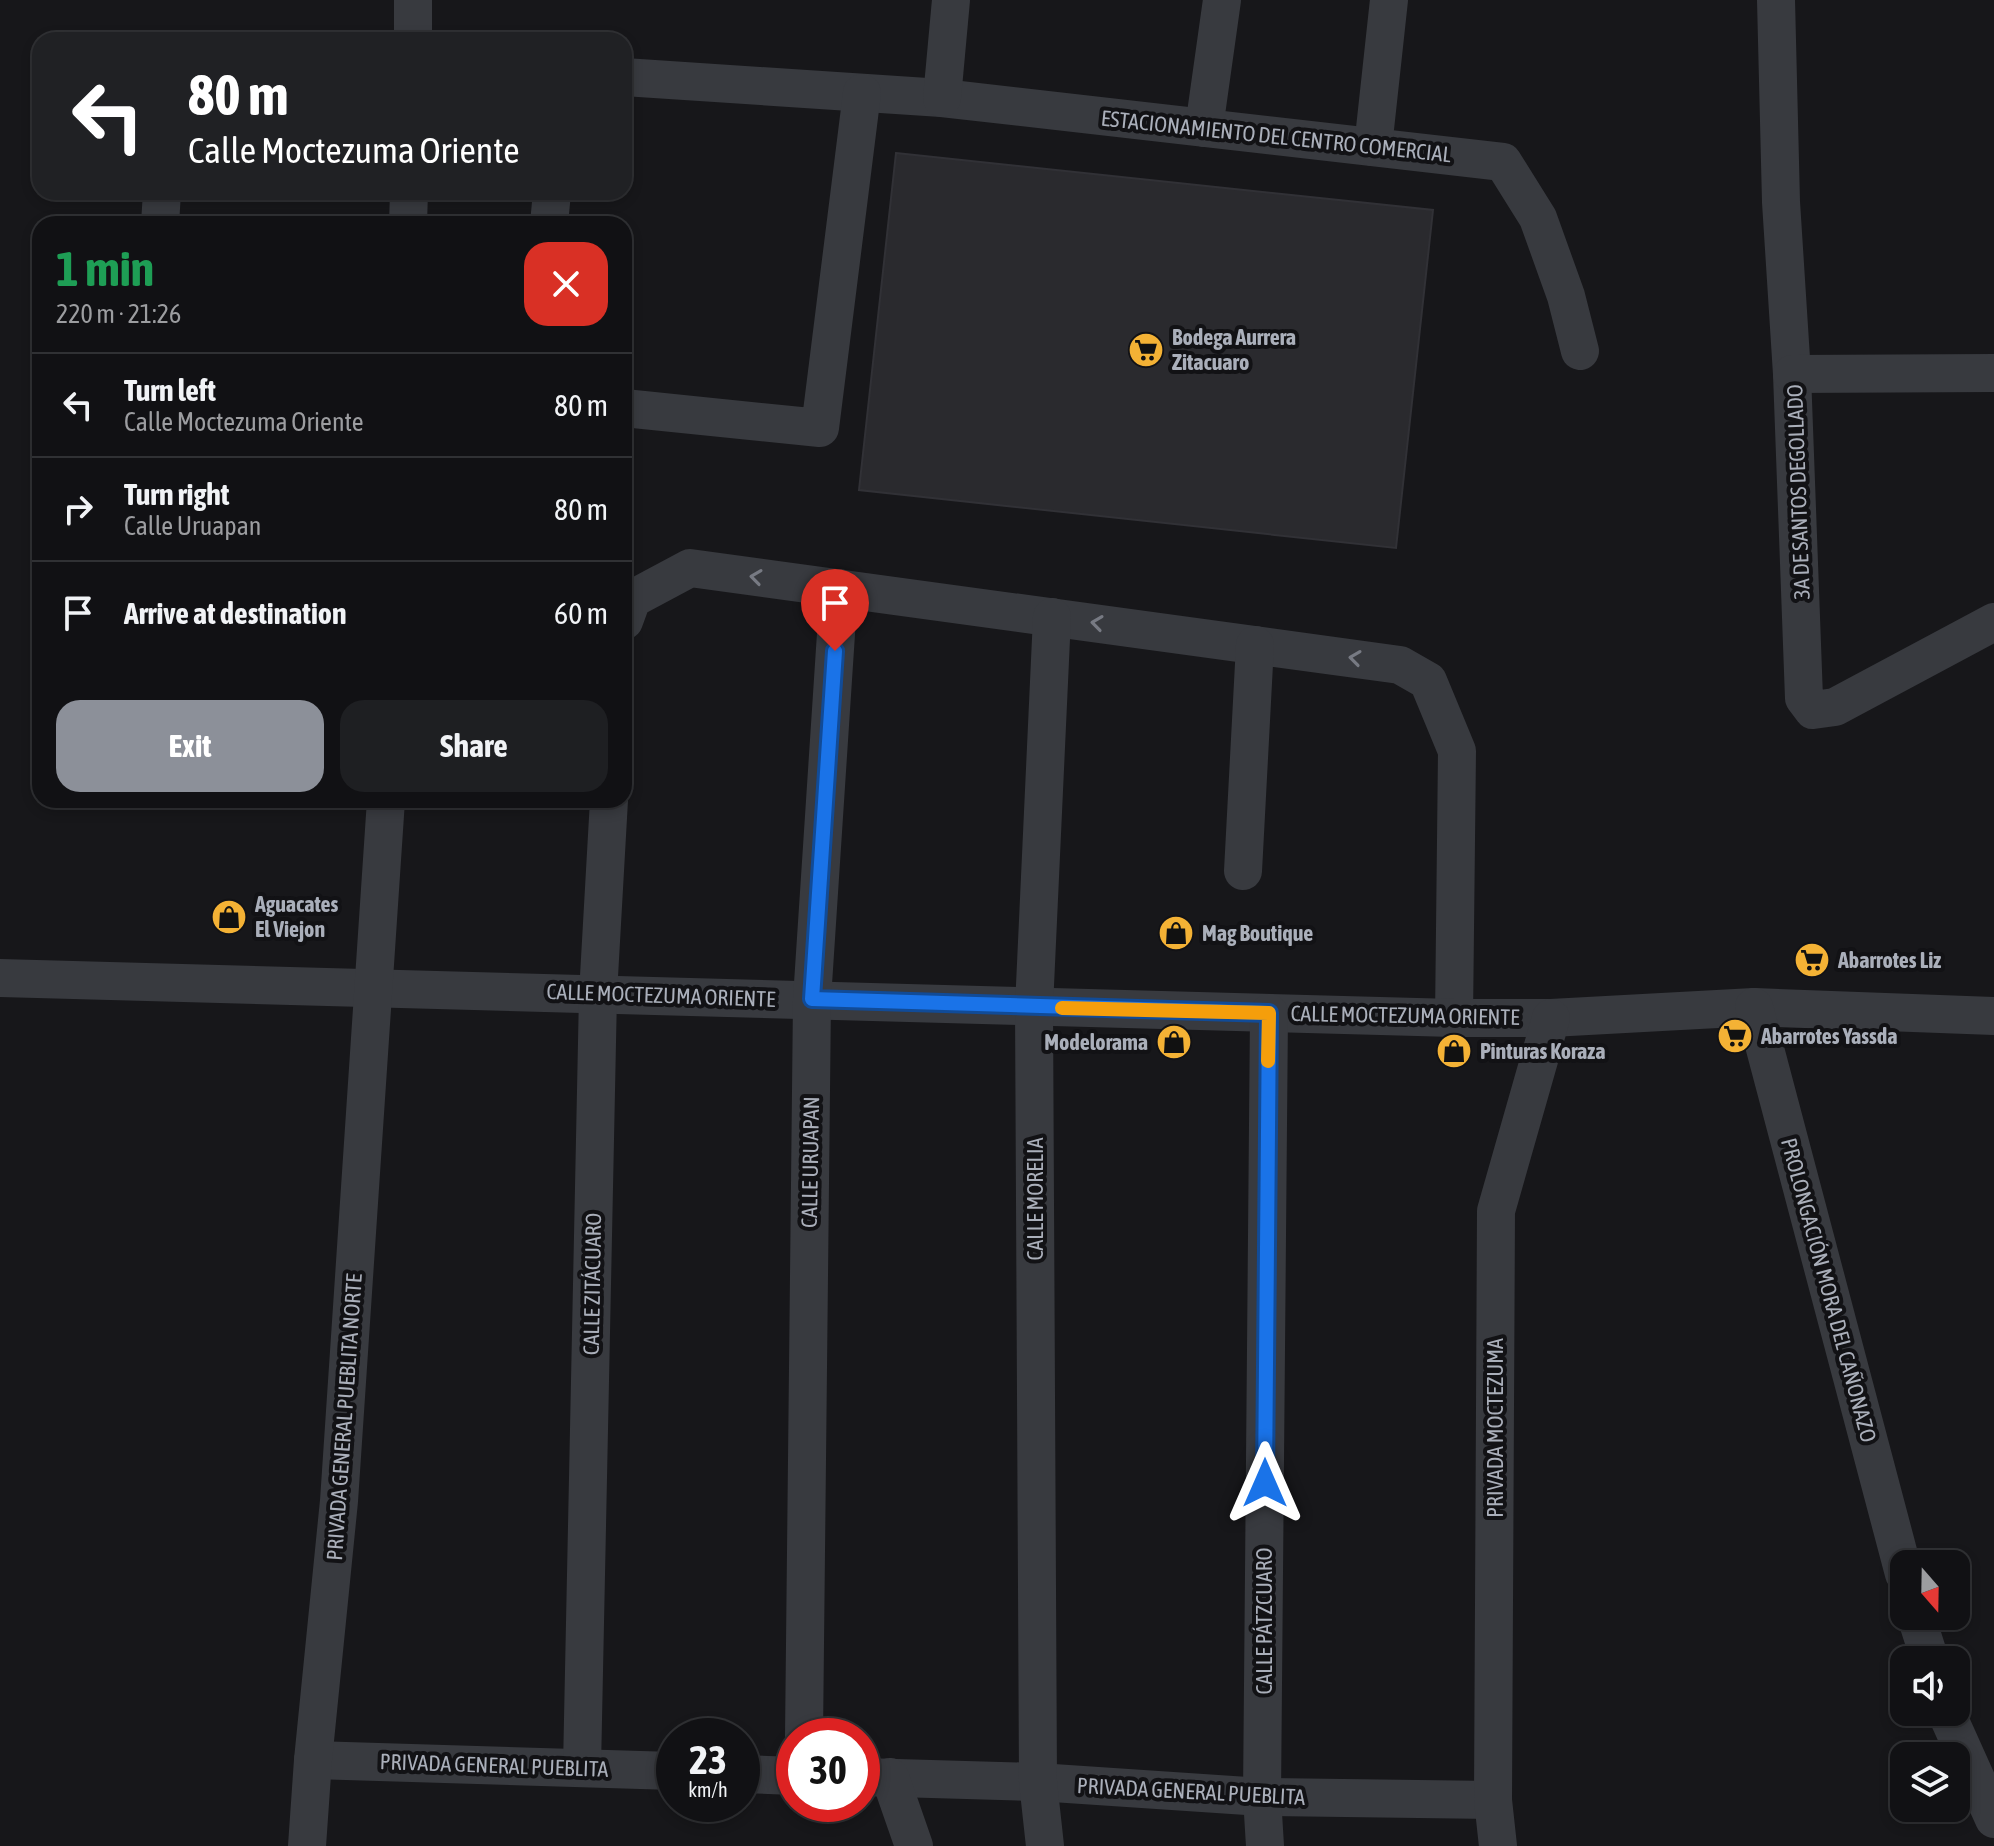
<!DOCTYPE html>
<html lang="en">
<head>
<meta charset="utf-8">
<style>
  body { margin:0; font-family:"Asap Condensed",sans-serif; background:#1e1f22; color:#f1f3f6; height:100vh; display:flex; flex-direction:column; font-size:30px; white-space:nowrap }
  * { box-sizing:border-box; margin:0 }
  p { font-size:26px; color:#9c9da0 }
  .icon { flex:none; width:44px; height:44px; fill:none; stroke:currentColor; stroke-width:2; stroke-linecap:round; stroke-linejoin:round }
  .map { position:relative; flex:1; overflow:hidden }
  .sheet { position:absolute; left:32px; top:216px; width:600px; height:592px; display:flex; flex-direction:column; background:#111114; border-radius:24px; box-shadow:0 4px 12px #0003,0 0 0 2px #303134 }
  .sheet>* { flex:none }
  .top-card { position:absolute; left:32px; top:32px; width:600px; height:168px; border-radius:24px; box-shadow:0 4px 12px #0003,0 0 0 2px #303134; background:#202124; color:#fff; overflow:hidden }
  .needle { width:52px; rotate:160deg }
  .fabs { position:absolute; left:1890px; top:1550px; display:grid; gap:16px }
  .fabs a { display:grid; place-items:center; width:80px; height:80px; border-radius:16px; background:#111114; box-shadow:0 4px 12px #0003,0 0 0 2px #303134; font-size:40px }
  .speed { position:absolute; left:656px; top:1718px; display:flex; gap:16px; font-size:40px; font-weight:700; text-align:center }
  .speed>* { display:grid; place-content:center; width:104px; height:104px; border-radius:50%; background:#111114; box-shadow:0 4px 12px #0003,0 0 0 2px #303134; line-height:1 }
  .speed small { font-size:20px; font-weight:400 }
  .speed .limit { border:12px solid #d22; background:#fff; color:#111 }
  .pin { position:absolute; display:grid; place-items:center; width:68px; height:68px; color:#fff; margin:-82px -34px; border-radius:50% 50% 50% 0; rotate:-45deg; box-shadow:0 0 8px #0007 }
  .pin .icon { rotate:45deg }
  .me { position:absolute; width:88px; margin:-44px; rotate:0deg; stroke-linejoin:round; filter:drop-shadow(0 0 6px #0008) }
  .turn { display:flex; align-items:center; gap:28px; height:168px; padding:0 24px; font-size:36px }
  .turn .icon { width:104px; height:104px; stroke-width:2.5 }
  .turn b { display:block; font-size:56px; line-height:68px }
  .round { display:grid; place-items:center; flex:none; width:84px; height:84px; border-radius:24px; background:#1e1f22 }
  .summary { display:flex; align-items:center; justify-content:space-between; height:136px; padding:0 24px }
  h1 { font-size:48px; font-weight:700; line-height:60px; color:#1e9e55 }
  .action { display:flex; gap:16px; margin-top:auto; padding:16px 24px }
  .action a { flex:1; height:92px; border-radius:24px; background:#8c9099; color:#fff; font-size:32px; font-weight:700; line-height:92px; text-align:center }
  .action a+a { background:#1e1f22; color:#f1f3f6 }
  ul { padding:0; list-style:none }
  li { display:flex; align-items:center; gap:24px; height:104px; padding:0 24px; border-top:2px solid #303134 }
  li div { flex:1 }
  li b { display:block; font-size:30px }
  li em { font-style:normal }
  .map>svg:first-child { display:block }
  .building { fill:#2a2a2e; stroke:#313136; stroke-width:2 }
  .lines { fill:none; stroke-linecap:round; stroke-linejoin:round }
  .minor { stroke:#383a3f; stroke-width:38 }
  .oneway { stroke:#777a83 }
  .route-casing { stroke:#114b97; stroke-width:20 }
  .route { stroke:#1a73e8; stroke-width:14 }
  .slow { stroke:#f59e0b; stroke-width:14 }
  .labels { text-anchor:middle; stroke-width:8; stroke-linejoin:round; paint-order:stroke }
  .street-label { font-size:22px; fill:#aaafba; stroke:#121215 }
  .poi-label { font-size:22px; font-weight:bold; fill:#aaafba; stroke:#121215; text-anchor:start }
</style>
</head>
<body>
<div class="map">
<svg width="1994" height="1846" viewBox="0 0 1994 1846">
  <rect width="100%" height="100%" fill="#17171a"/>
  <polygon class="building" points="896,153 1433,210 1396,548 859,490"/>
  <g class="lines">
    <g class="minor">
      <polyline points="1776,0 1781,202 1792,374 1804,698 1813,710 1835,707 1994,622"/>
      <polyline points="413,40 413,0"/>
      <polyline points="624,77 942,98 1503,162 1538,218 1566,296 1580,351"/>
      <polyline points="942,98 951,0"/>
      <polyline points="1204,128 1222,0"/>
      <polyline points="1373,147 1389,0"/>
      <polyline points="160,224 162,192"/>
      <polyline points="408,224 409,192"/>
      <polyline points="549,224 552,192"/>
      <polyline points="1792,374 1994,373"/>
      <polyline points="624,408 820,428 862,93"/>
      <polyline points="624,621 632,599 690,568 1400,665 1428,681 1457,751 1454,1018"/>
      <polyline points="1243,871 1255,645"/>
      <polyline points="0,978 1454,1018 1551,1018 1754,1007 1994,1016"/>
      <polyline points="1754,1007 1904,1574"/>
      <polyline points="1916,1616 1930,1660"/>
      <polyline points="1946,1712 1994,1819"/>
      <polyline points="804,1736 812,999 839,588"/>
      <polyline points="313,1760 674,1771"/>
      <polyline points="582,1768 598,994 609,800"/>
      <polyline points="742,1774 794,1776"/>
      <polyline points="862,1777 1038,1782 1262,1797 1493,1800"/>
      <polyline points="890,1777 914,1846"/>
      <polyline points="307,1846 313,1760 339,1501 386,800"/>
      <polyline points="1045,1846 1038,1782 1034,1007 1052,617"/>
      <polyline points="1265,1846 1262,1797 1269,1013"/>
      <polyline points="1498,1846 1493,1800 1496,1211 1551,1018"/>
    </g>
  </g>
  <defs><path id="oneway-chevron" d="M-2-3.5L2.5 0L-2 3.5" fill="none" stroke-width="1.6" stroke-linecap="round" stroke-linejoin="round" transform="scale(2)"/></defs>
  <g class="oneway">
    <use href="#oneway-chevron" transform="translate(756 577) rotate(-172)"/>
    <use href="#oneway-chevron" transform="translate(1097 623) rotate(-172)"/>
    <use href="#oneway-chevron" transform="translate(1355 658) rotate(-172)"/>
  </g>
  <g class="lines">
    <defs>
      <polyline id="route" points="835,651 812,999 1269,1013 1265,1483"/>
    </defs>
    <use href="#route" class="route-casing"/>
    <use href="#route" class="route"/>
    <polyline class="slow" points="1062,1008 1269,1013 1268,1061"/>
  </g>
  <defs>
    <symbol id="supermarket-disc" viewBox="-11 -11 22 22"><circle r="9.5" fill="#f4b235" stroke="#121215"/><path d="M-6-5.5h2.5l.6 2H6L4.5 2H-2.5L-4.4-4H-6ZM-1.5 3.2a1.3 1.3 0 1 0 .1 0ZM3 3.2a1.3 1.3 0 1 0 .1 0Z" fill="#111"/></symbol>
    <symbol id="shop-disc" viewBox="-11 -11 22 22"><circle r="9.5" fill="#f4b235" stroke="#121215"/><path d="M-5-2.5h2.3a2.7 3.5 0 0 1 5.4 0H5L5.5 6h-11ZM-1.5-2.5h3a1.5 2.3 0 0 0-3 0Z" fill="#111"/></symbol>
  </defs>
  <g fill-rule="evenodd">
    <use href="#supermarket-disc" x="1126" y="330" width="40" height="40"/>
    <use href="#shop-disc" x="209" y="897" width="40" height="40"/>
    <use href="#shop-disc" x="1156" y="913" width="40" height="40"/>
    <use href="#supermarket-disc" x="1792" y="940" width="40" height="40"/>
    <use href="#supermarket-disc" x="1715" y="1016" width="40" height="40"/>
    <use href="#shop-disc" x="1154" y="1022" width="40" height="40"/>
    <use href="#shop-disc" x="1434" y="1031" width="40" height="40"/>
  </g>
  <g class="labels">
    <g class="street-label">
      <text transform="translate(1276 136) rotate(6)" y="8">ESTACIONAMIENTO DEL CENTRO COMERCIAL</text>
      <text transform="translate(1798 492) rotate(-92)" y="8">3A DE SANTOS DEGOLLADO</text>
      <text transform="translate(661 995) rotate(2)" y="8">CALLE MOCTEZUMA ORIENTE</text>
      <text transform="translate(1405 1015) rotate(1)" y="8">CALLE MOCTEZUMA ORIENTE</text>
      <text transform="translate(810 1162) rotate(-89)" y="8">CALLE URUAPAN</text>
      <text transform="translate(1035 1199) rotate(-90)" y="8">CALLE MORELIA</text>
      <text transform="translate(592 1284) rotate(-89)" y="8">CALLE ZITÁCUARO</text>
      <text transform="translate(1829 1290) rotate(75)" y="8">PROLONGACIÓN MORA DEL CAÑONAZO</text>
      <text transform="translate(344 1417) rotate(-86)" y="8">PRIVADA GENERAL PUEBLITA NORTE</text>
      <text transform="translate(1495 1428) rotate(-90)" y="8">PRIVADA MOCTEZUMA</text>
      <text transform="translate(1264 1621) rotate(-90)" y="8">CALLE PÁTZCUARO</text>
      <text transform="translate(494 1765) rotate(2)" y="8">PRIVADA GENERAL PUEBLITA</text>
      <text transform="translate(1191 1791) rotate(3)" y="8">PRIVADA GENERAL PUEBLITA</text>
    </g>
    <g class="poi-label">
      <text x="1172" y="345">Bodega Aurrera<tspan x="1172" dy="25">Zitacuaro</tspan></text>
      <text x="255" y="912">Aguacates<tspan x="255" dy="25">El Viejon</tspan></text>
      <text x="1202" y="941">Mag Boutique</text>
      <text x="1838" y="968">Abarrotes Liz</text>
      <text x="1761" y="1044">Abarrotes Yassda</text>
      <text x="1148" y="1050" text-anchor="end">Modelorama</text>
      <text x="1480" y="1059">Pinturas Koraza</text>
    </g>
  </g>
</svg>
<div class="fabs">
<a><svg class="needle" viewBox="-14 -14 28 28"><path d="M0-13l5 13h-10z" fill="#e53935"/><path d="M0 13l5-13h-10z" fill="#9c9da0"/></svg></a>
<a><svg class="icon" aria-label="sound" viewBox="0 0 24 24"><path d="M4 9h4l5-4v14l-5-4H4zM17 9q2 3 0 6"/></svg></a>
<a><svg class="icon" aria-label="layers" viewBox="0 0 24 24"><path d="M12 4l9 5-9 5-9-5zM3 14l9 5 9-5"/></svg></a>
</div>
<div class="speed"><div>23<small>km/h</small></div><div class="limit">30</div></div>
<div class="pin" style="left:835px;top:651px;background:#d93025"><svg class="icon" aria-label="arrive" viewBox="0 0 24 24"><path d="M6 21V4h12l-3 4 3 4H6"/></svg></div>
<svg class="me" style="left:1265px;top:1483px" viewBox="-20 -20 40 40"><path d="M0-17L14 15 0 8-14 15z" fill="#1a73e8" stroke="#fff" stroke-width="4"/></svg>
<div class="top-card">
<div class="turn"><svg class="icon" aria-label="left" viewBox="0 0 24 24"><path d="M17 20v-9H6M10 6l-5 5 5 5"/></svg><div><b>80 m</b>Calle Moctezuma Oriente</div></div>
</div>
<section class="sheet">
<div class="summary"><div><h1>1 min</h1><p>220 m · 21:26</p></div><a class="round" style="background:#d93025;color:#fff"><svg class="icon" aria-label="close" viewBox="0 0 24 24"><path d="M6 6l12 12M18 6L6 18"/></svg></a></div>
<ul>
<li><svg class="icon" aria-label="left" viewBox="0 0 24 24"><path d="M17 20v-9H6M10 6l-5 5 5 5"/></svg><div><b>Turn left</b><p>Calle Moctezuma Oriente</p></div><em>80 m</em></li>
<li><svg class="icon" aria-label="right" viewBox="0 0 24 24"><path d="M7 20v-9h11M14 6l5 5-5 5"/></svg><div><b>Turn right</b><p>Calle Uruapan</p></div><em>80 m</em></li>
<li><svg class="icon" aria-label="arrive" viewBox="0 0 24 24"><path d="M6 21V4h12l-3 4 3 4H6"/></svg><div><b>Arrive at destination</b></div><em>60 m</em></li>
</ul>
<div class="action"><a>Exit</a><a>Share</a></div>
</section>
</div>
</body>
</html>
